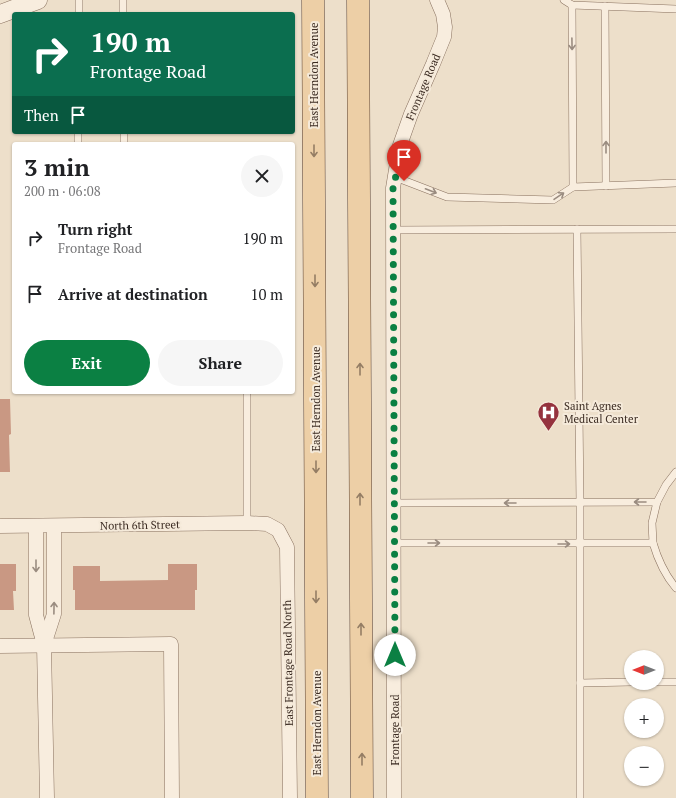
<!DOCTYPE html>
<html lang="en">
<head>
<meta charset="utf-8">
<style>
  body { margin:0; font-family:"PT Serif",serif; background:#f6f6f6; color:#202124; height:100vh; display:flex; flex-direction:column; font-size:15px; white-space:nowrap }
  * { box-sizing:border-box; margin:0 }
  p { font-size:13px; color:#757577 }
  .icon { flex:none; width:22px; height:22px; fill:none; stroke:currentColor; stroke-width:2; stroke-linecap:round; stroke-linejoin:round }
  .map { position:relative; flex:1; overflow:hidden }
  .drawer { position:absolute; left:12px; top:142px; width:283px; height:252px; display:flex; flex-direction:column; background:#fff; border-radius:4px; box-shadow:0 1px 3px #0004 }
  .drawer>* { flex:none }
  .guide { position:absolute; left:12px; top:12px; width:283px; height:122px; border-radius:4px; box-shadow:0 1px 3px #0004; background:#0b6e4f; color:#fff; overflow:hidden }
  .needle { width:26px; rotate:270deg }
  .controls { position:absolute; left:624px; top:650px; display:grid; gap:8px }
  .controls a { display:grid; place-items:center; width:40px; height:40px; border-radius:50%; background:#fff; box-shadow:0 1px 3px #0004; font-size:20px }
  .pin { position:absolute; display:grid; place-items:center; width:34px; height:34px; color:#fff; margin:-41px -17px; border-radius:50% 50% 50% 0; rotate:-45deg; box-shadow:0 0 4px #0007 }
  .pin .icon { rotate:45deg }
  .me { position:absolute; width:44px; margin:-22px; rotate:0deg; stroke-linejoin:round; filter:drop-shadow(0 0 3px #0008) }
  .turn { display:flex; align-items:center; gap:14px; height:84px; padding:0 12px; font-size:18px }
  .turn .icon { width:52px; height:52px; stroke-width:2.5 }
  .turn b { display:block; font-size:28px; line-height:34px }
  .then { display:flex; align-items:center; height:38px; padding:0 12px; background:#0003; gap:8px; font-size:15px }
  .round { display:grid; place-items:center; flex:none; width:42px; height:42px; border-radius:21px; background:#f6f6f6 }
  .summary { display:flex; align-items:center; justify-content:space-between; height:68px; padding:0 12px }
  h1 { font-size:24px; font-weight:600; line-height:30px }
  .button { display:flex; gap:8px; margin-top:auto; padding:8px 12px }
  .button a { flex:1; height:46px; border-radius:24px; background:#0b8043; color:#fff; font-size:16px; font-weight:600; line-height:46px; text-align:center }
  .button a+a { background:#f6f6f6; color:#202124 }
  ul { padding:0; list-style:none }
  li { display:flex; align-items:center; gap:12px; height:56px; padding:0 12px }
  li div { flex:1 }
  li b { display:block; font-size:15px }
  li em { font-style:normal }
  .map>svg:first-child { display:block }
  .building { fill:#c99883 }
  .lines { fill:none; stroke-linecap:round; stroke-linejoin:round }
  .service-casing { stroke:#89715f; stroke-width:8 }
  .minor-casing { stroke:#89715f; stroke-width:15 }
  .tertiary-casing { stroke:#89715f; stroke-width:19 }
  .primary-casing { stroke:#584033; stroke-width:23 }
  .service { stroke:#f8edde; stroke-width:7 }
  .minor { stroke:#f8edde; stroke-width:14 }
  .tertiary { stroke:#f8edde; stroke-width:18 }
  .primary { stroke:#edcfa6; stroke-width:22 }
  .oneway { stroke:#9a8c80 }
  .oneway2 { stroke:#947d64 }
  .route { stroke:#0b8043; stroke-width:7; stroke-dasharray:0 12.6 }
  .labels { text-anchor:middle; stroke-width:4; stroke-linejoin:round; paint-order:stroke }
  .street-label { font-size:11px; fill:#3b2b22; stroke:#f5eada }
  .poi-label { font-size:11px; fill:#3b2b22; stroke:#f5eada; text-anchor:start }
</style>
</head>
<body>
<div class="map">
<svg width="676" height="798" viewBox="0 0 676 798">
  <rect width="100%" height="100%" fill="#eddfca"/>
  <g class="building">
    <polygon points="0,399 10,399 11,434 9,435 10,472 0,472"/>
    <polygon points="0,564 16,564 16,591 13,591 14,610 0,610"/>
    <polygon points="168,564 197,564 197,590 195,590 195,610 75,610 75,590 73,590 73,566 100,566 100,581 168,580"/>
  </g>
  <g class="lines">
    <defs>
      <g id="service">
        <polyline points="79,0 79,14"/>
        <polyline points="123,0 123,14"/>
        <polyline points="564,0 572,5 676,9"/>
        <polyline points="572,5 573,187"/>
        <polyline points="605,6 606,186"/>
        <polyline points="124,132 124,144"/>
        <polyline points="78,144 78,132"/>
        <polyline points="395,177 447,197 553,200 573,187 676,183"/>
        <polyline points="577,229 580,503 580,798"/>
        <polyline points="392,230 676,229"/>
        <polyline points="247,392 247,523"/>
        <polyline points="394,503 657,502 666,485 676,472"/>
        <path d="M395 543H653C658 560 665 575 676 588"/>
        <polyline points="653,543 652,523 657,502"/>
        <polyline points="657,682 676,682"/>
        <polyline points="580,683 631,682"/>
      </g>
      <g id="minor">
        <polyline points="0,526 247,523 267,524 278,530 287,547 290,798"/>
        <polyline points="36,527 36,615 44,645 47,798"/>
        <polyline points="44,645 54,614 54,526"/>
        <polyline points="0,646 171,644 172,798"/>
        <polyline points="394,798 393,188 400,145 411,114 433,64 444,37 445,27 443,14 437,0"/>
      </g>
      <polyline id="tertiary" points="0,14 38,0"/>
      <g id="primary">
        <polyline points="313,0 317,798"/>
        <polyline points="358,0 362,798"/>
      </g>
    </defs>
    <use href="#service" class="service-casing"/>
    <use href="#minor" class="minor-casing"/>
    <use href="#tertiary" class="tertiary-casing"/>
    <use href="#primary" class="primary-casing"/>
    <use href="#service" class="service"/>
    <use href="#minor" class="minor"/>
    <use href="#tertiary" class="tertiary"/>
    <use href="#primary" class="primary"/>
  </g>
  <defs><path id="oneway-shaft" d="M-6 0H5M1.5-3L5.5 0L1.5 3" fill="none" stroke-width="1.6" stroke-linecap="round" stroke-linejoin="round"/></defs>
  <g class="oneway">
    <use href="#oneway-shaft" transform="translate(572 44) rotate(89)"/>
    <use href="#oneway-shaft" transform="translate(606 147) rotate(-90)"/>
    <use href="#oneway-shaft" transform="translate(431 191) rotate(21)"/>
    <use href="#oneway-shaft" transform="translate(559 196) rotate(-34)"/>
    <use href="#oneway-shaft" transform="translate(640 502) rotate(180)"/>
    <use href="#oneway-shaft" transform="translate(510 503) rotate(180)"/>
    <use href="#oneway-shaft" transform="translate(434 543)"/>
    <use href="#oneway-shaft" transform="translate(564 544)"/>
    <use href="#oneway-shaft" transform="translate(36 566) rotate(90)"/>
    <use href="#oneway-shaft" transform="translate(54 608) rotate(-89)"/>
  </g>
  <g class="oneway2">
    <use href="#oneway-shaft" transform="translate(314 151) rotate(90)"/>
    <use href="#oneway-shaft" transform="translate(315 281) rotate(90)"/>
    <use href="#oneway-shaft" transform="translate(360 369) rotate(-90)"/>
    <use href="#oneway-shaft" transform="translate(316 467) rotate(90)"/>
    <use href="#oneway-shaft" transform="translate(360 499) rotate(-90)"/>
    <use href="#oneway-shaft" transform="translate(316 597) rotate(90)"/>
    <use href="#oneway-shaft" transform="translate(361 629) rotate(-90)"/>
    <use href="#oneway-shaft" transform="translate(362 759) rotate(-90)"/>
  </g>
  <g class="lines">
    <polyline class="route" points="395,655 393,188 395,177 404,181"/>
  </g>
  <defs>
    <symbol id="hospital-pin" viewBox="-11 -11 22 30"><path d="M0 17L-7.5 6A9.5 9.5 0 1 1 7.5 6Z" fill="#95323e" stroke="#f5eada"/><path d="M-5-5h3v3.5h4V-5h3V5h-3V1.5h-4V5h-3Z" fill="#fff"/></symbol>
  </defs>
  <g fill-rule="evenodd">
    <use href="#hospital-pin" x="536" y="400" width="25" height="34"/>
  </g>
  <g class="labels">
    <g class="street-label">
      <text transform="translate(314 75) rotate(-90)" y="4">East Herndon Avenue</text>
      <text transform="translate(423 87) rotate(-67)" y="4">Frontage Road</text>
      <text transform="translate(316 399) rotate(-90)" y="4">East Herndon Avenue</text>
      <text transform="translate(140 525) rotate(-1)" y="4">North 6th Street</text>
      <text transform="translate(288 663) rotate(-91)" y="4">East Frontage Road North</text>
      <text transform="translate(317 723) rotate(-90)" y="4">East Herndon Avenue</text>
      <text transform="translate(395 730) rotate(-90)" y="4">Frontage Road</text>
    </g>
    <g class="poi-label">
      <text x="564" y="410">Saint Agnes<tspan x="564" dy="13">Medical Center</tspan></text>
    </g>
  </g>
</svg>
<div class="controls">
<a><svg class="needle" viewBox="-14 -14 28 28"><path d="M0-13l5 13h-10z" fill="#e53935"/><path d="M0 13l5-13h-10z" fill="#757577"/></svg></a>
<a>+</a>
<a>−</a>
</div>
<div class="pin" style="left:404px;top:181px;background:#d93025"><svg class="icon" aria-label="arrive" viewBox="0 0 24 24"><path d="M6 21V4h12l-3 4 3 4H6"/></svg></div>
<svg class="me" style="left:395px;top:655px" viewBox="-20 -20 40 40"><circle r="19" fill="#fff"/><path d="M0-13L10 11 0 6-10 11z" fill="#0b8043"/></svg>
<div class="guide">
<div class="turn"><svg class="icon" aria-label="right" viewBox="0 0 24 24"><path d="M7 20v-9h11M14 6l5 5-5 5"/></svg><div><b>190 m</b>Frontage Road</div></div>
<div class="then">Then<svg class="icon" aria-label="arrive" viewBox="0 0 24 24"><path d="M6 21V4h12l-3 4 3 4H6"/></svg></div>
</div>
<section class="drawer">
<div class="summary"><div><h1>3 min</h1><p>200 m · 06:08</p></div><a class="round"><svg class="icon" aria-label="close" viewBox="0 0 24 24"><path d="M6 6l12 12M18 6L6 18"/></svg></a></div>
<ul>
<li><svg class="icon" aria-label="right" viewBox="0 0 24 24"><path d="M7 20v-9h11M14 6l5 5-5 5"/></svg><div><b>Turn right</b><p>Frontage Road</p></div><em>190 m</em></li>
<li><svg class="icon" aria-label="arrive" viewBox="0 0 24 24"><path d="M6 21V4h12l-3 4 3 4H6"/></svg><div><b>Arrive at destination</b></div><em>10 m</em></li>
</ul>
<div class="button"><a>Exit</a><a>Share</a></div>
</section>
</div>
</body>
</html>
